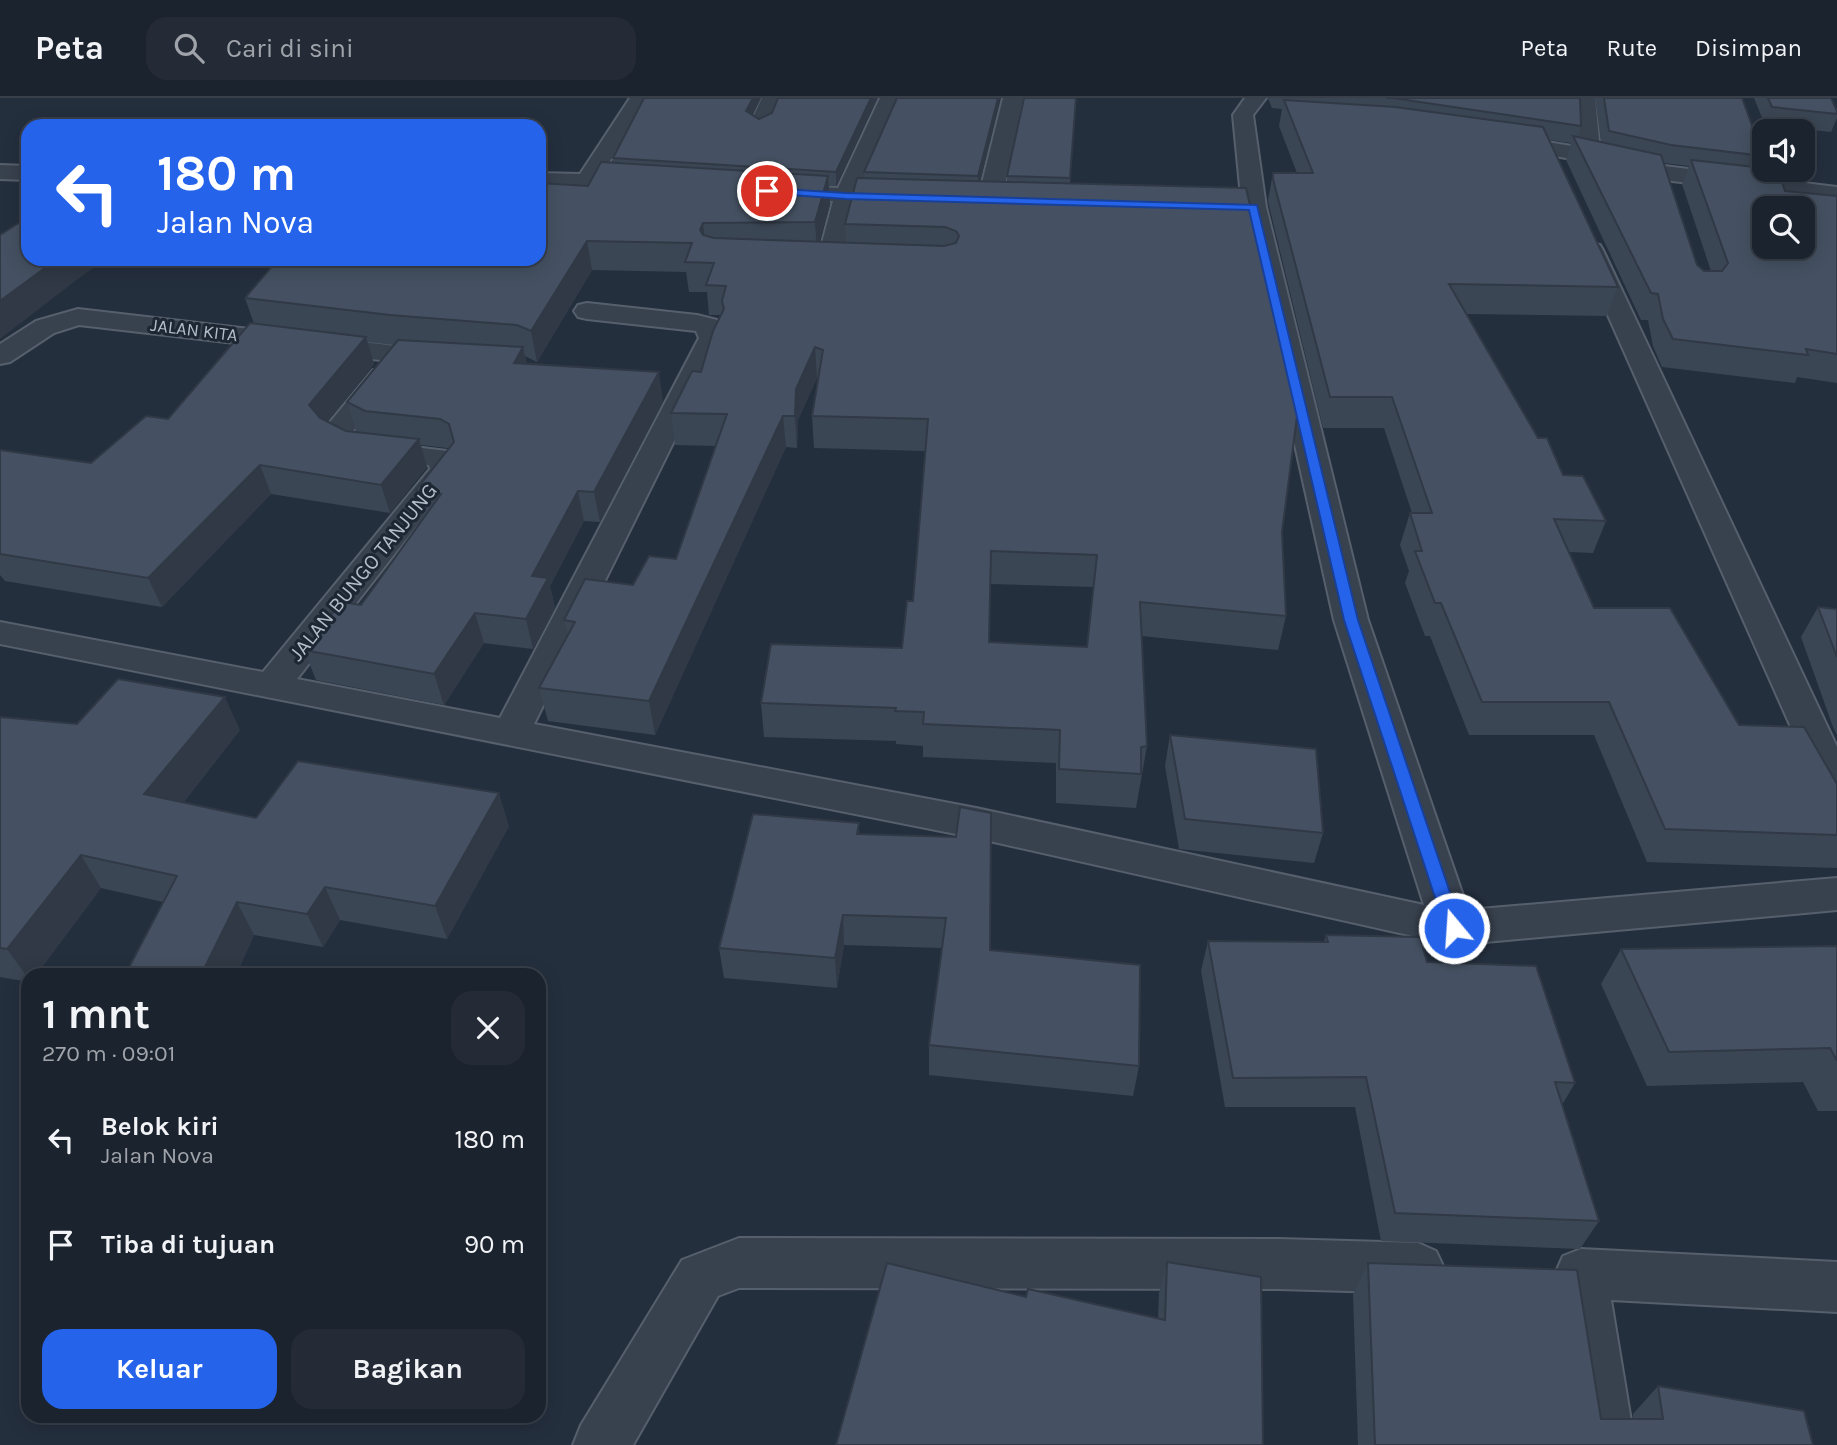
<!DOCTYPE html>
<html lang="id">
<head>
<meta charset="utf-8">
<style>
  body { margin:0; font-family:Karla,sans-serif; background:#242b36; color:#f1f3f6; height:100vh; display:flex; flex-direction:column; font-size:26px; white-space:nowrap }
  * { box-sizing:border-box; margin:0 }
  p { font-size:23px; color:#a0a4aa }
  .icon { flex:none; width:38px; height:38px; fill:none; stroke:currentColor; stroke-width:2; stroke-linecap:round; stroke-linejoin:round }
  .map { position:relative; flex:1; overflow:hidden }
  .drawer { position:absolute; left:21px; top:870px; width:525px; height:455px; display:flex; flex-direction:column; background:#1b232e; border-radius:21px; box-shadow:0 4px 18px #0003,0 0 0 2px #39404a }
  .drawer>* { flex:none }
  .top-card { position:absolute; left:21px; top:21px; width:525px; height:147px; border-radius:21px; box-shadow:0 4px 18px #0003,0 0 0 2px #39404a; background:#2563eb; color:#fff; overflow:hidden }
  .buttons { position:absolute; left:1752px; top:21px; display:grid; gap:14px }
  .buttons a { display:grid; place-items:center; width:63px; height:63px; border-radius:14px; background:#1b232e; box-shadow:0 4px 18px #0003,0 0 0 2px #39404a; font-size:35px }
  .pin { position:absolute; display:grid; place-items:center; width:60px; height:60px; color:#fff; margin:-30px; border:4px solid #fff; border-radius:50%; box-shadow:0 2px 7px #0007 }
  .me { position:absolute; width:77px; margin:-38px; rotate:342deg; stroke-linejoin:round; filter:drop-shadow(0 0 5px #0008) }
  .turn { display:flex; align-items:center; gap:24px; height:147px; padding:0 21px; font-size:32px }
  .turn .icon { width:91px; height:91px; stroke-width:2.5 }
  .turn b { display:block; font-size:49px; line-height:60px }
  .round { display:grid; place-items:center; flex:none; width:74px; height:74px; border-radius:21px; background:#242b36 }
  .overview { display:flex; align-items:center; justify-content:space-between; height:119px; padding:0 21px }
  h1 { font-size:42px; font-weight:700; line-height:52px }
  .cta { display:flex; gap:14px; margin-top:auto; padding:14px 21px }
  .cta a { flex:1; height:80px; border-radius:21px; background:#2563eb; color:#fff; font-size:28px; font-weight:700; line-height:80px; text-align:center }
  .cta a+a { background:#242b36; color:#f1f3f6 }
  ul { padding:0; list-style:none }
  li { display:flex; align-items:center; gap:21px; height:105px; padding:0 21px }
  li div { flex:1 }
  li b { display:block; font-size:26px }
  li em { font-style:normal }
  header { display:flex; align-items:center; gap:42px; box-sizing:border-box; height:98px; padding:0 35px; background:#1b232e; border-bottom:2px solid #39404a }
  header strong { font-size:33px }
  nav { display:flex; gap:38px; margin-inline-start:auto; font-size:24px }
  .search { width:490px; height:63px; background:#242b36; display:flex; align-items:center; gap:18px; box-sizing:border-box; padding:0 24px; border-radius:21px; color:#a0a4aa; font-size:26px }
  .map>svg:first-child { display:block }
  .lines { fill:none; stroke-linecap:round; stroke-linejoin:round }
  .minor-casing { stroke:#565f6c; stroke-width:4 }
  .minor { fill:#38414e; fill-rule:evenodd }
  .wall { fill:#3b4654; fill-rule:evenodd }
  .shaded-wall { fill:#303945 }
  .building { fill:#455162; stroke:#303945; stroke-width:2; fill-rule:evenodd }
  .route { fill:#2563eb; stroke:#184099; stroke-width:2 }
  .labels { text-anchor:middle; stroke-width:6; stroke-linejoin:round; paint-order:stroke }
  .far-street-label { font-size:18px; fill:#b4bcc9; stroke:#1d2633 }
  .street-label { font-size:21px; fill:#b4bcc9; stroke:#1d2633 }
</style>
</head>
<body>
<header>
<strong>Peta</strong>
<div class="search"><svg class="icon" aria-label="search" viewBox="0 0 24 24"><circle cx="10" cy="10" r="6"/><path d="M15 15l6 6"/></svg>Cari di sini</div>
<nav><a>Peta</a><a>Rute</a><a>Disimpan</a></nav>
</header>
<div class="map">
<svg width="1837" height="1347" viewBox="0 0 1837 1347">
  <rect width="100%" height="100%" fill="#242f3e"/>
  <g class="lines">
    <defs>
      <g id="minor">
        <polygon points="630,0 650,0 603,74 651,80 654,85 651,90 539,89 539,75 580,76"/>
        <polygon points="762,0 782,0 772,26 761,32 750,26"/>
        <polygon points="880,0 900,0 861,90 913,94 917,99 913,104 856,104 841,164 838,169 820,169 817,164 833,103 776,101 765,94 776,87 838,90"/>
        <polygon points="1003,0 1023,0 1002,101 998,106 982,106 978,101"/>
        <path d="M1245 0H1266L1253 17 1266 109 1368 522 1468 812 1837 780V812L1453 847 976 740 0 546V524L263 574 430 371 429 367C394 364 344 368 321 335L373 272H393L397 278 352 334 373 344 447 353 455 357 460 372 297 581 500 620 699 240 696 233 587 221 578 219 574 213 578 207 587 205 697 217 717 222 725 240 534 626 976 710 1424 807 1334 522 1242 109 1233 17Z"/>
        <polygon points="1575,0 1595,0 1600,53 1664,68 1837,89 1837,103 1664,82 1589,64 1503,49 1492,43 1503,37 1578,49"/>
        <polygon points="0,67 28,68 28,82 0,81"/>
        <polygon points="1591,145 1600,147 1603,152 1837,649 1837,704 1823,700 1818,690 1579,152 1582,147"/>
        <polygon points="78,211 440,253 450,255 454,261 450,267 440,269 79,227 54,235 10,264 0,266 0,246 36,223"/>
        <polygon points="739,1140 1279,1141 1418,1145 1436,1153 1444,1170 1436,1187 1418,1195 1279,1191 739,1190 718,1198 633,1347 573,1347 581,1327 682,1162"/>
        <polygon points="1581,1151 1837,1164 1837,1214 1611,1202 1635,1347 1579,1347 1555,1176 1563,1158"/>
      </g>
    </defs>
    <use href="#minor" class="minor-casing"/>
    <use href="#minor" class="minor"/>
  </g>
  <g class="wall">
    <path d="M761 0 752 17 759 21 772 15 778 0H877L836 88H829L830 106 819 144 846 145 845 126 864 80V74L897 0H1000L980 83 1007 84V78L1076 0 1070 85 1282 434 1286 518 1278 552 1142 538 1147 648 1136 710 1056 705V665L923 659V648L896 646V643L764 639 761 605 902 550 913 503 925 353 814 350 812 318 818 281 817 280 798 322 797 350 786 349 655 637 548 623 539 590 568 538 564 522 633 487 676 461 716 348 675 347 671 315 701 274 721 217H709L707 194H689L686 174 592 172 537 264 525 258 527 266 663 303 600 424 584 423 550 488 555 510 533 551 484 545 444 607 316 582 304 552 361 507 424 418 416 392 449 351 447 350 421 347 427 369 390 415 271 396 162 509 5 483 0 477V352L91 365 168 321 254 226 245 200 441 162 588 88 613 65V60ZM367 244 394 247 347 304 356 333 360 335 346 333 327 324 374 266ZM990 486 1094 489 1087 549 989 544Z"/>
    <path d="M1268 0H1580L1581 28 1578 39 1601 44 1595 0H1742L1758 44 1764 48V72L1785 93 1837 98V285L1797 279 1795 285 1662 269 1653 248 1648 222H1641L1566 62 1571 45 1549 42 1618 189 1607 218 1466 216 1538 340 1563 377 1606 423 1593 455 1569 454 1594 510 1739 627 1837 686V770L1647 764 1594 637H1469L1430 538H1425L1405 485 1409 473 1400 447 1410 415H1412L1384 330H1323L1269 108 1268 102 1273 75H1297L1279 28 1282 11 1272 10ZM1664 65 1689 68 1682 86 1711 173H1704L1697 167Z"/>
    <polygon points="1754,0 1831,0 1837,13 1837,20 1831,34 1765,27"/>
    <polygon points="1818,509 1837,511 1837,637 1833,629 1801,539"/>
    <polygon points="0,619 77,626 240,632 183,705 256,720 509,728 447,841 340,822 323,849 254,837 236,877 125,877 163,804 101,790 36,877 28,877 28,884 0,879"/>
    <polygon points="1170,637 1323,735 1314,765 1179,751 1165,668"/>
    <polygon points="859,725 859,736 990,852 1139,968 1133,998 929,977 929,947 942,850 844,847 837,890 724,880 719,850"/>
    <polygon points="1326,837 1427,864 1575,985 1562,1007 1599,1123 1580,1151 1381,1143 1355,1009 1225,1009 1201,873 1208,843 1324,844"/>
    <polygon points="1837,848 1837,1013 1818,1013 1803,984 1647,988 1601,886 1621,851"/>
    <polygon points="1167,1164 1263,1347 1026,1199 1158,1221 1159,1195"/>
    <polygon points="1368,1165 1601,1321 1633,1321 1633,1316 1658,1288 1813,1347 1358,1347 1353,1196"/>
  </g>
  <g class="shaded-wall">
    <polygon points="753,0 761,0 748,27 746,13"/>
    <polygon points="871,0 877,0 836,88 836,74"/>
    <polygon points="998,0 1000,0 978,92 978,78"/>
    <polygon points="828,78 830,106 817,153 815,124"/>
    <polygon points="703,125 706,154 700,132"/>
    <polygon points="587,143 592,172 537,264 531,233"/>
    <polygon points="57,161 107,161 79,180 0,241 0,203"/>
    <polygon points="366,239 374,266 318,335 309,307"/>
    <polygon points="523,249 529,277 514,265"/>
    <polygon points="815,249 817,280 798,322 797,350 795,318 796,291"/>
    <polygon points="659,274 663,303 600,424 594,394"/>
    <polygon points="783,318 786,349 655,637 649,603"/>
    <polygon points="419,341 427,369 390,415 381,387"/>
    <polygon points="260,367 271,396 162,509 148,480"/>
    <polygon points="578,393 584,423 550,488 555,510 533,551 526,521 532,478"/>
    <polygon points="475,515 484,545 444,607 434,576"/>
    <polygon points="225,599 240,632 163,730 144,696"/>
    <polygon points="499,695 509,728 447,841 435,808"/>
    <polygon points="81,757 101,790 36,877 28,877 28,880 7,851"/>
    <polygon points="325,789 340,822 323,849 307,816"/>
    <polygon points="237,804 254,837 236,877 201,877"/>
    <polygon points="843,817 844,847 837,890 835,860"/>
  </g>
  <g class="building">
    <polygon points="644,0 753,0 746,13 759,21 772,15 778,0 871,0 836,74 613,60"/>
    <polygon points="897,0 998,0 978,78 864,74"/>
    <polygon points="1024,0 1076,0 1070,80 1007,78"/>
    <polygon points="1386,0 1580,0 1581,28 1393,0"/>
    <polygon points="1604,0 1742,0 1758,44 1764,48 1764,58 1671,47 1609,33"/>
    <polygon points="1768,0 1831,0 1837,13 1837,16 1772,9"/>
    <polygon points="1284,2 1395,9 1543,29 1618,189 1449,186 1538,340 1547,340 1563,377 1583,378 1606,423 1554,421 1594,510 1670,510 1739,627 1804,629 1837,686 1837,737 1665,731 1609,604 1482,604 1441,505 1435,505 1415,453 1422,453 1410,415 1432,415 1392,299 1330,299 1273,81 1273,75 1313,75"/>
    <path d="M1573 38 1661 57 1697 167 1704 173H1722L1728 165 1691 62 1764 70V72H1778L1785 93 1837 98V256L1806 251 1808 257 1673 241 1663 221 1658 196 1651 195ZM1764 110H1802V149H1764Z"/>
    <path d="M601 64 828 78 815 124 703 125 700 132 703 137 714 140 944 148 956 145 959 138 956 133 945 129 845 126 857 80 1246 90 1298 311 1282 434 1286 518 1140 504 1147 648 1141 649V676L1059 671 1060 632 923 626 924 614 895 613 896 610 761 605 771 546 902 550 907 503H913L928 321 812 318 823 252 815 249 796 291 795 318H783L649 603 539 590 575 524 564 522 585 481 633 487 649 458 676 461 727 316 671 315 692 273 701 274 713 233 724 211 722 203 726 188 706 187 714 165 685 164 692 145 587 143 531 233 517 227 390 217 245 200 278 161H539V85L588 88ZM991 453 1097 457 1087 549 989 544Z"/>
    <polygon points="28,119 28,161 57,161 0,203 0,137"/>
    <polygon points="250,225 366,239 309,307 320,320 346,333 419,341 381,387 260,367 148,480 0,456 0,352 91,365 146,318 168,321"/>
    <polygon points="398,242 523,249 514,265 659,274 594,394 578,393 532,478 548,480 526,521 475,515 434,576 304,552 341,504 361,507 441,396 416,392 454,344 449,326 440,321 365,313 347,304"/>
    <polygon points="1818,509 1837,511 1837,559"/>
    <polygon points="118,581 225,599 144,696 256,720 298,663 499,695 435,808 325,789 307,816 237,804 201,877 125,877 177,778 81,757 7,851 0,850 0,619 77,626"/>
    <polygon points="1170,637 1316,651 1323,735 1185,721"/>
    <polygon points="960,709 991,715 990,852 1140,867 1139,968 929,947 946,820 843,817 835,860 719,850 753,716 859,725 857,736 956,739"/>
    <polygon points="1326,837 1420,839 1427,864 1536,868 1575,985 1555,984 1599,1123 1395,1115 1366,979 1233,980 1208,843 1328,844"/>
    <polygon points="1837,848 1837,963 1830,950 1669,954 1621,851"/>
    <polygon points="1167,1164 1261,1179 1263,1347 836,1347 887,1165 1026,1199 1028,1191 1165,1222"/>
    <polygon points="1368,1165 1577,1172 1601,1321 1663,1321 1658,1288 1804,1313 1813,1347 1375,1347"/>
  </g>
  <polygon class="route" points="767,90 846,95 1257,107 1358,522 1462,830 1460,835 1447,835 1445,830 1344,522 1249,112 846,101 764,95"/>
  <g class="labels">
    <g class="far-street-label">
      <text transform="translate(194 232) rotate(7)" y="6">JALAN KITA</text>
    </g>
    <g class="street-label">
      <text transform="translate(363 474) rotate(-51)" y="7">JALAN BUNGO TANJUNG</text>
    </g>
  </g>
</svg>
<div class="buttons">
<a><svg class="icon" aria-label="sound" viewBox="0 0 24 24"><path d="M4 9h4l5-4v14l-5-4H4zM17 9q2 3 0 6"/></svg></a>
<a><svg class="icon" aria-label="search" viewBox="0 0 24 24"><circle cx="10" cy="10" r="6"/><path d="M15 15l6 6"/></svg></a>
</div>
<div class="pin" style="left:767px;top:93px;background:#d93025"><svg class="icon" aria-label="arrive" viewBox="0 0 24 24"><path d="M6 21V4h12l-3 4 3 4H6"/></svg></div>
<svg class="me" style="left:1454px;top:830px" viewBox="-20 -20 40 40"><circle r="17" fill="#2563eb" stroke="#fff" stroke-width="3"/><path d="M0-11L8 9 0 5-8 9z" fill="#fff"/></svg>
<div class="top-card">
<div class="turn"><svg class="icon" aria-label="left" viewBox="0 0 24 24"><path d="M17 20v-9H6M10 6l-5 5 5 5"/></svg><div><b>180 m</b>Jalan Nova</div></div>
</div>
<section class="drawer">
<div class="overview"><div><h1>1 mnt</h1><p>270 m · 09:01</p></div><a class="round"><svg class="icon" aria-label="close" viewBox="0 0 24 24"><path d="M6 6l12 12M18 6L6 18"/></svg></a></div>
<ul>
<li><svg class="icon" aria-label="left" viewBox="0 0 24 24"><path d="M17 20v-9H6M10 6l-5 5 5 5"/></svg><div><b>Belok kiri</b><p>Jalan Nova</p></div><em>180 m</em></li>
<li><svg class="icon" aria-label="arrive" viewBox="0 0 24 24"><path d="M6 21V4h12l-3 4 3 4H6"/></svg><div><b>Tiba di tujuan</b></div><em>90 m</em></li>
</ul>
<div class="cta"><a>Keluar</a><a>Bagikan</a></div>
</section>
</div>
</body>
</html>
